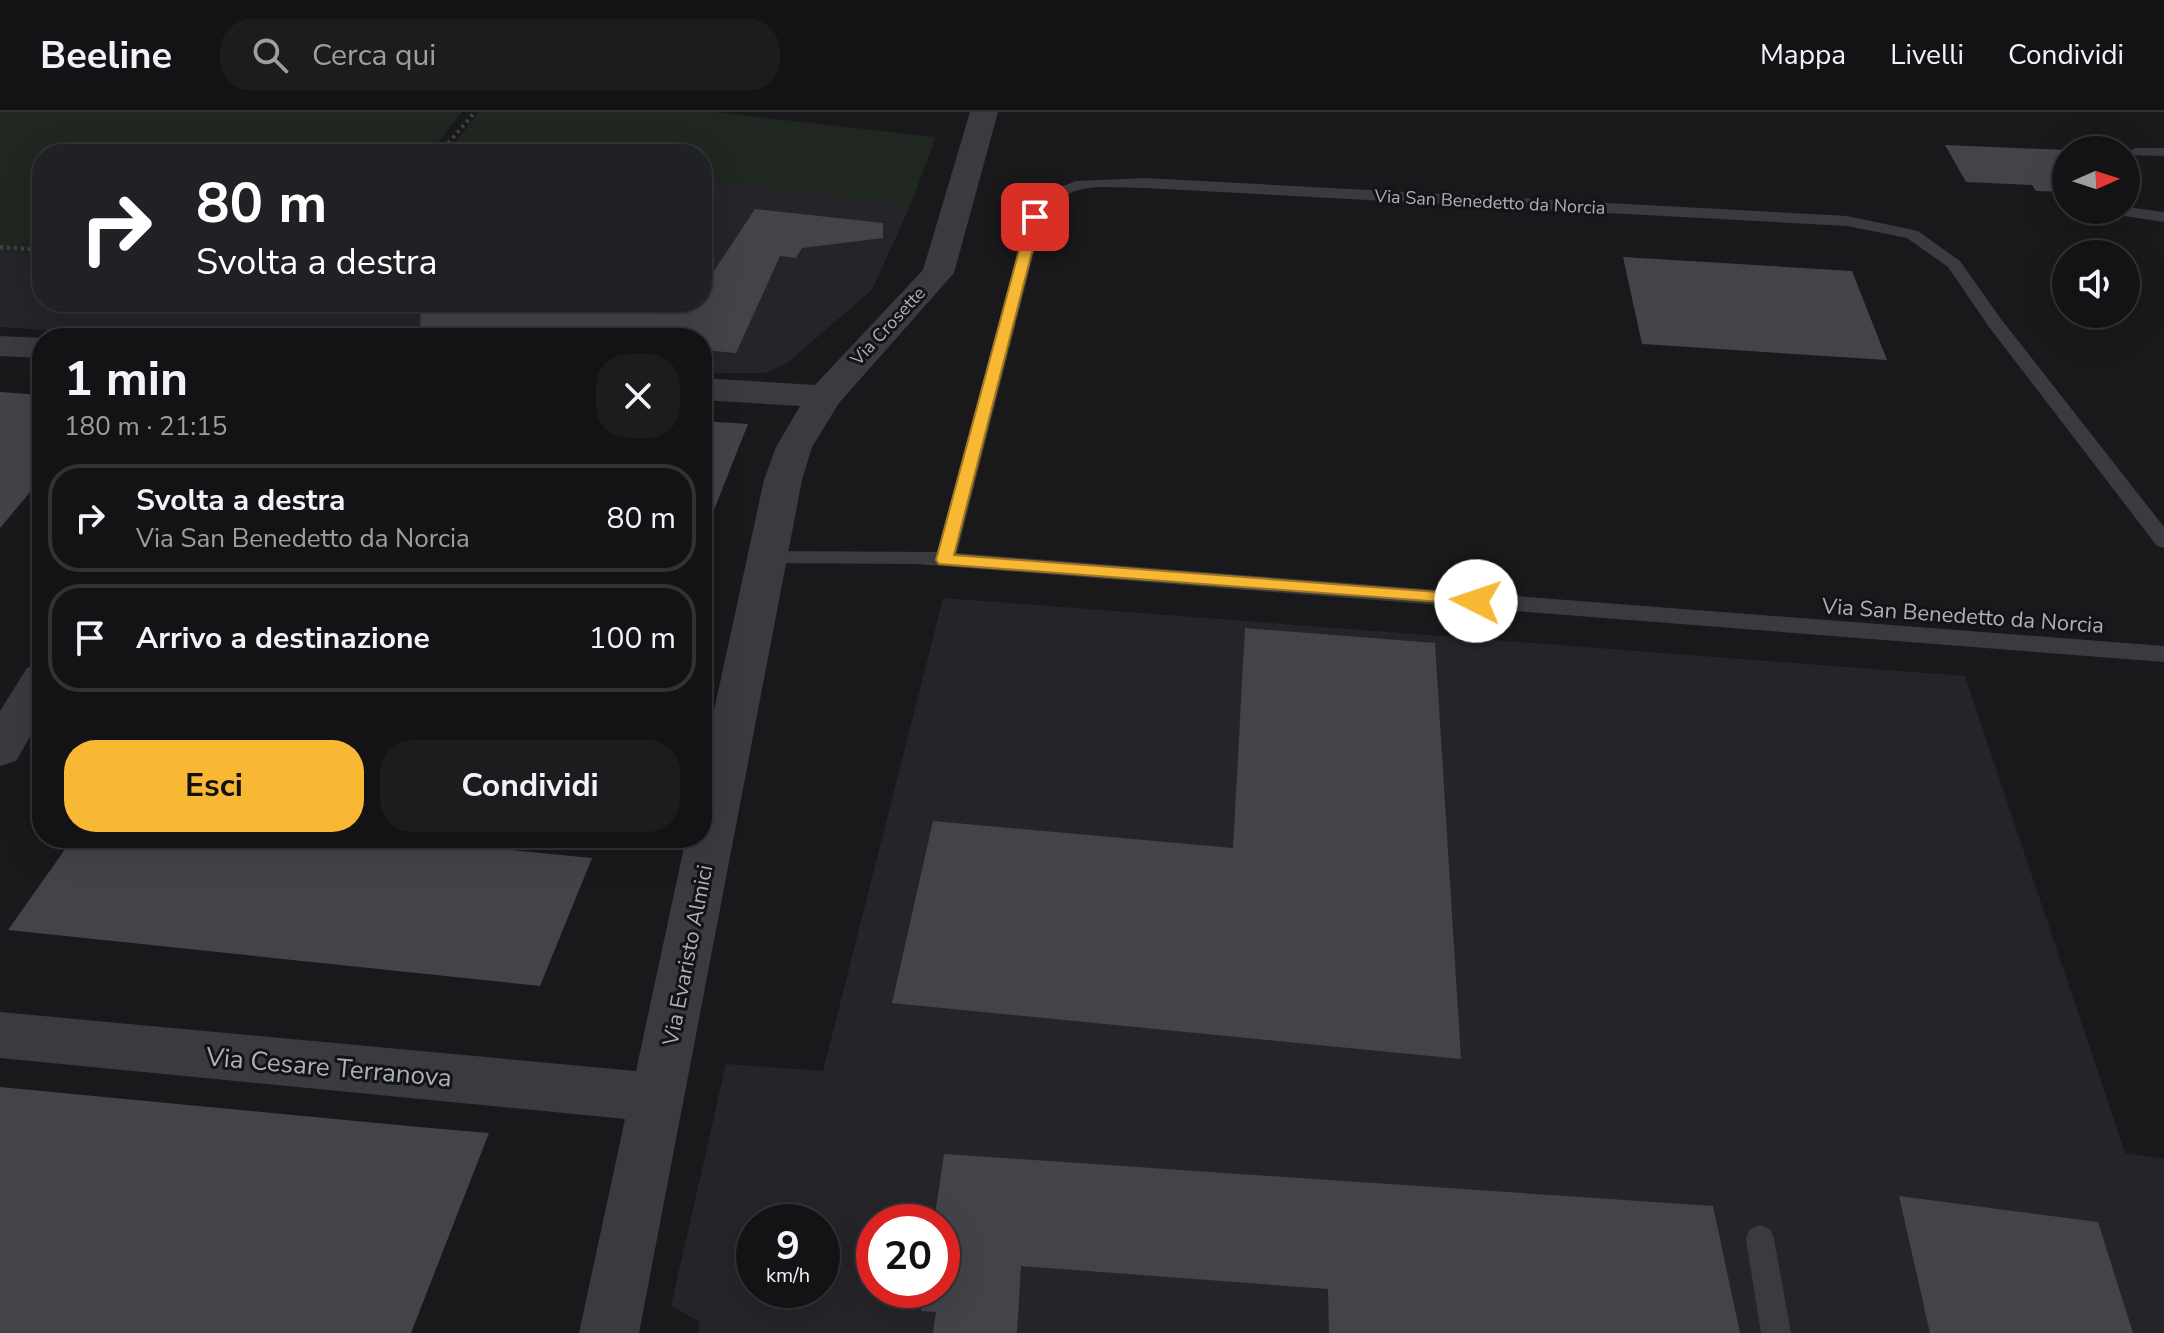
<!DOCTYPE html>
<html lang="it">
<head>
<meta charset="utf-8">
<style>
  body { margin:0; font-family:"Nunito Sans",sans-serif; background:#1c1c1e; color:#f1f3f6; height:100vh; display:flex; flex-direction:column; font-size:30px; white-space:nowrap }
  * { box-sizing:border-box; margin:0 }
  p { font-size:26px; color:#9d9ea0 }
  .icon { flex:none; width:44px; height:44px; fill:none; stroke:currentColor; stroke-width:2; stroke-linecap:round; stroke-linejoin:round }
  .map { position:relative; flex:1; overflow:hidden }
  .details { position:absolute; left:32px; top:216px; width:680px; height:520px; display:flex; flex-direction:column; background:#131315; border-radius:32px; box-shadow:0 8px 32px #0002,0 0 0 2px #323234 }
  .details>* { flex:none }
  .hud { position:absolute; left:32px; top:32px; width:680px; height:168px; border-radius:32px; box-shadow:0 8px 32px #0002,0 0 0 2px #323234; background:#202124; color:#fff; overflow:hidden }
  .needle { width:52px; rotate:87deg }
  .controls { position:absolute; left:2052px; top:24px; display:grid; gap:16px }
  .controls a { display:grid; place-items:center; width:88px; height:88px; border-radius:50%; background:#131315; box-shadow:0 8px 32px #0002,0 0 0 2px #323234; font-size:40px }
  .speed { position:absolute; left:736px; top:1092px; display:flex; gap:16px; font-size:40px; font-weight:700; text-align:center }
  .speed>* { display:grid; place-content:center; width:104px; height:104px; border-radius:50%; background:#131315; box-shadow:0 8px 32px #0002,0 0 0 2px #323234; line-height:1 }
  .speed small { font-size:20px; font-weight:400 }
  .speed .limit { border:12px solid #d22; background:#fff; color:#111 }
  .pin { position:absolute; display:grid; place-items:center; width:68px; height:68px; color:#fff; margin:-34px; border-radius:16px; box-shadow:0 4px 12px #0006 }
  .me { position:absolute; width:88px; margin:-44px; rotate:274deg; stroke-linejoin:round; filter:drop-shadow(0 0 6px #0008) }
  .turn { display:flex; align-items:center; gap:28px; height:168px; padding:0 32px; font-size:36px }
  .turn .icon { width:104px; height:104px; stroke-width:2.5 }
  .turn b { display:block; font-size:56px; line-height:68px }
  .round { display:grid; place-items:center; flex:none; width:84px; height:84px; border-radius:32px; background:#1c1c1e }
  .head { display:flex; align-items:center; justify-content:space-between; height:136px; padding:0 32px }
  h1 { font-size:48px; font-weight:700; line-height:60px }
  .cta { display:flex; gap:16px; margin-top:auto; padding:16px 32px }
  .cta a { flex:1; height:92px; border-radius:32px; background:#f8b834; color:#111; font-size:32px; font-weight:700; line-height:92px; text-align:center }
  .cta a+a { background:#1c1c1e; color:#f1f3f6 }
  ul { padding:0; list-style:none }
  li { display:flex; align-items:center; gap:24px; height:108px; margin:0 16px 12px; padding:0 16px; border:4px solid #323234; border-radius:32px }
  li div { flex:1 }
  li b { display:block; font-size:30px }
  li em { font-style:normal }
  header { display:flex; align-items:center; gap:48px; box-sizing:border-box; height:112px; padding:0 40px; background:#131315; border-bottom:2px solid #323234 }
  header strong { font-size:38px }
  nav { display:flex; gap:44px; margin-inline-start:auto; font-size:28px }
  .search { width:560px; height:72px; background:#1c1c1e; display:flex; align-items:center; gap:20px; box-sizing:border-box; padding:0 28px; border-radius:32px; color:#9d9ea0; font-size:30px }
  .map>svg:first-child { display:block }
  .built { fill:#252529; fill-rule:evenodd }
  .green { fill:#1f2720 }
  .building { fill:#434449 }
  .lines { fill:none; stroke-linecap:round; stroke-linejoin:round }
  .path { stroke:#404248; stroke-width:4; stroke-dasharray:3 4; stroke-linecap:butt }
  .service { fill:#3a3b41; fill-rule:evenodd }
  .minor { fill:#3a3b41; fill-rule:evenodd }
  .route { fill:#f8b834; stroke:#a17822; stroke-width:2 }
  .labels { text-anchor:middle; stroke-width:6; stroke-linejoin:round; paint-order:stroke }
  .far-street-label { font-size:18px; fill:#abb0bb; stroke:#141417 }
  .street-label { font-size:22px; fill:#abb0bb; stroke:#141417 }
  .near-street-label { font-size:26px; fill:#abb0bb; stroke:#141417 }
</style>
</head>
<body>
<header>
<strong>Beeline</strong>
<div class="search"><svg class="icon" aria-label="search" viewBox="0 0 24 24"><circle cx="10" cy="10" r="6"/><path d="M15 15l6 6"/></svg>Cerca qui</div>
<nav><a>Mappa</a><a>Livelli</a><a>Condividi</a></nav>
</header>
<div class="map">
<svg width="2164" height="1221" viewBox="0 0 2164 1221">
  <rect width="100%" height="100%" fill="#19191c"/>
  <g class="built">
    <polygon points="702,67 910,94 872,178 787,251 765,261 702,261 702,226 160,226 0,215 0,139 42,141 42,190 702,190"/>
    <path d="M943 486 1965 564 2125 1041 2164 1047V1221H698L700 1210 671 1194 726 952 823 959ZM754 1110H822V1178H754ZM874 1110H942V1178H874Z"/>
  </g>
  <g class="green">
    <polygon points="0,0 462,0 429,42 42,42 42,141 0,139"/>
    <polygon points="479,0 713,0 936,25 910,94 702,67 702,42 507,42 451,35"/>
  </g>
  <g class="building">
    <polygon points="1945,33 2066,38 2066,80 2036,79 2032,73 1966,70"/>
    <polygon points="755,97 883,111 883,126 802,136 796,146 780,144 736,241 702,238 702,226 523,226 420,219 421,190 702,190 702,177"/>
    <polygon points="1623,145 1852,159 1887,248 1642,232"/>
    <polygon points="0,280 42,283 42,366 0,416"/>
    <polygon points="702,309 748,312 704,423 702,422"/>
    <polygon points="1245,516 1435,531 1461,947 892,891 933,709 1233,736"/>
    <polygon points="73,726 388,726 592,746 540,874 8,818"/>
    <polygon points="0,975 419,1015 489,1021 411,1221 0,1221"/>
    <polygon points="944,1042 1713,1094 1740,1221 1329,1221 1328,1177 1021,1154 1017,1221 933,1221 936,1200 921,1199 924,1178 942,1178 942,1110 934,1110"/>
    <polygon points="1899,1084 2098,1110 2133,1221 1930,1221"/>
  </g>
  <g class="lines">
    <g class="path">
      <polyline points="439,42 475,0"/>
      <polyline points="0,135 42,138"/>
    </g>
    <g class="service">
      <polygon points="2135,36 2164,36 2164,44 2130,43 2128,40"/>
      <path d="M1145 66 1847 104 1918 119 1960 149 2001 207 2164 415V436L2157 434 1989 215 1948 155 1907 126 1847 114 1145 76C1103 76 1069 67 1043 105L957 441 2164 534V550L917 452 759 451 756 446 759 441 766 439 937 440 1027 105 1045 81 1076 69Z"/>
      <polygon points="2126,95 2164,100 2164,110 2118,103 2110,98 2126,98"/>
      <polygon points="1760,1113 1770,1117 1774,1127 1791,1221 1761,1221 1746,1127 1750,1117"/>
    </g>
    <g class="minor">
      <polygon points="970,0 998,0 954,161 839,291 812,335 802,368 639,1221 579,1221 625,1007 0,946 0,900 636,959 686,726 702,726 702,654 764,368 776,335 800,294 702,288 702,266 815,273 923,158"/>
      <polygon points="0,224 43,226 42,246 0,244"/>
      <polygon points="42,551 42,604 16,649 0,654 0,599 27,556"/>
    </g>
  </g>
  <polygon class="route" points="1035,101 1041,105 954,443 1476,483 1485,489 1482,493 939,452 936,448 1028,105"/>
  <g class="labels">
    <g class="far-street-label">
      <text transform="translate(1490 90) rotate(3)" y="6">Via San Benedetto da Norcia</text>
      <text transform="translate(888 214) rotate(-47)" y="6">Via Crosette</text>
    </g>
    <g class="street-label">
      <text transform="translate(1963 503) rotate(4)" y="8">Via San Benedetto da Norcia</text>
      <text transform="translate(687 843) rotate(-79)" y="8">Via Evaristo Almici</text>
    </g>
    <g class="near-street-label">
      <text transform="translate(329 955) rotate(5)" y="9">Via Cesare Terranova</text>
    </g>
  </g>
</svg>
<div class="controls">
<a><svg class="needle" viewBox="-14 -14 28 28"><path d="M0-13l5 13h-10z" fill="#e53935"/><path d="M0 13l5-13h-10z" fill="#9d9ea0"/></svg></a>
<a><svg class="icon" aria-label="sound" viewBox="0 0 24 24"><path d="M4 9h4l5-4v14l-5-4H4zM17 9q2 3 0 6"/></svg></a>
</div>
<div class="speed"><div>9<small>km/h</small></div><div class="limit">20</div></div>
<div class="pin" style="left:1035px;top:105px;background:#d93025"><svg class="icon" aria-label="arrive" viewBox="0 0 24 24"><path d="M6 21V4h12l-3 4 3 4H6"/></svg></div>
<svg class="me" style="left:1476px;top:489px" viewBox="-20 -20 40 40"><circle r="19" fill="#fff"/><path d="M0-13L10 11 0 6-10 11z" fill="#f8b834"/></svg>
<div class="hud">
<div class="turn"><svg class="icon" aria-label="right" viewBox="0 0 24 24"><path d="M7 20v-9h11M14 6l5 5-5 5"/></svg><div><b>80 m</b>Svolta a destra</div></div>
</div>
<section class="details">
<div class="head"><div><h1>1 min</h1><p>180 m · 21:15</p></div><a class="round"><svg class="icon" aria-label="close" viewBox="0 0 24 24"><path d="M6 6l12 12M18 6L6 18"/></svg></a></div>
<ul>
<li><svg class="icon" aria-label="right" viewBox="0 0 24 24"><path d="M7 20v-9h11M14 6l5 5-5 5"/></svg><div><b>Svolta a destra</b><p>Via San Benedetto da Norcia</p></div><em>80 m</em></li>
<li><svg class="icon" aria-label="arrive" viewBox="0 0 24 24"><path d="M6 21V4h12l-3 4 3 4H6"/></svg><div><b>Arrivo a destinazione</b></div><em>100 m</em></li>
</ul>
<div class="cta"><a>Esci</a><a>Condividi</a></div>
</section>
</div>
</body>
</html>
